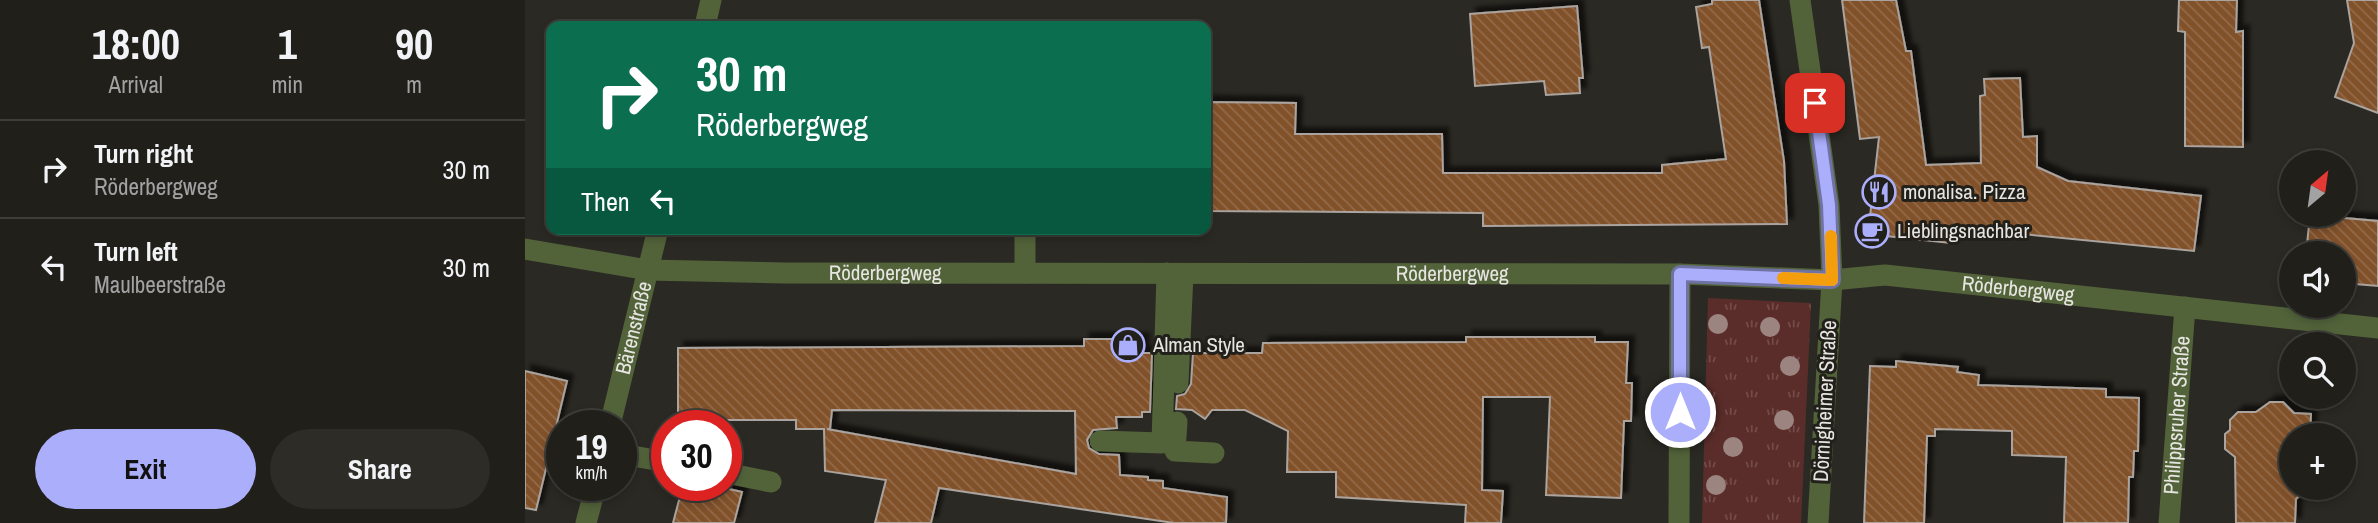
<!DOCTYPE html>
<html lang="en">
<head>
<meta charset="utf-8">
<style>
  body { margin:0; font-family:"Archivo Narrow",sans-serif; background:#2d2c27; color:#f1f3f6; height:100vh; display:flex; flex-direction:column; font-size:26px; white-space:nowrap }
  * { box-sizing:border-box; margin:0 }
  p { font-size:23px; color:#a2a2a2 }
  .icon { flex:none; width:38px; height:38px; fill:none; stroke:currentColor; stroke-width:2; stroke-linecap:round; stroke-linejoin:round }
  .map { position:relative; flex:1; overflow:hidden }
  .details { display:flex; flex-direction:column; background:#201f1a; width:525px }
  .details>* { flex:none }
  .hud { position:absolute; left:21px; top:21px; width:665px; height:214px; border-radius:14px; box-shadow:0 4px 10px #0003,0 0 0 2px #3d3d39; background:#0b6e4f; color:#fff; overflow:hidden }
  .needle { width:46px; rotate:29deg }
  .controls { position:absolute; left:1754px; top:150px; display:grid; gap:14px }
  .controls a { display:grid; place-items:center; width:77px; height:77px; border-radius:50%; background:#201f1a; box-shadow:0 4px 10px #0003,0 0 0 2px #3d3d39; font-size:35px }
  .speed { position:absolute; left:21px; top:410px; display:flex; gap:14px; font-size:35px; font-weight:700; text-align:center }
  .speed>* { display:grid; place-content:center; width:91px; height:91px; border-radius:50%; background:#201f1a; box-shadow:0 4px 10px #0003,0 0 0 2px #3d3d39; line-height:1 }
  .speed small { font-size:18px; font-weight:400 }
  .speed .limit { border:10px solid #d22; background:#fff; color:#111 }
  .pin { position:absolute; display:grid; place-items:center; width:60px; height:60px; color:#fff; margin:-30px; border-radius:14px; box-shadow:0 4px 10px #0006 }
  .me { position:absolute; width:77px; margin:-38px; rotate:0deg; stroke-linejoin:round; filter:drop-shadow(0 0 5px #0008) }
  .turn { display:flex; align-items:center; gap:24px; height:147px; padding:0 35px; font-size:32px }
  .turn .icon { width:91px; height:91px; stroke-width:2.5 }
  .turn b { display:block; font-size:49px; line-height:60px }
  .then { display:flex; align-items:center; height:66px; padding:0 35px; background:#0003; gap:14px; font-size:26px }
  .eta { display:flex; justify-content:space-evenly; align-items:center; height:119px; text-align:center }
  .eta b { font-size:42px; font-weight:700; line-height:49px }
  .button { display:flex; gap:14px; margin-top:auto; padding:14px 35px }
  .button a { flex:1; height:80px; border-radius:42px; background:#abaffb; color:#111; font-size:28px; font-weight:700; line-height:80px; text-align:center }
  .button a+a { background:#2d2c27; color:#f1f3f6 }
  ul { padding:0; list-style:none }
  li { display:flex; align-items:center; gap:21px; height:98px; padding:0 35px; border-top:2px solid #3d3d39 }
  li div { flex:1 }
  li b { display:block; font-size:26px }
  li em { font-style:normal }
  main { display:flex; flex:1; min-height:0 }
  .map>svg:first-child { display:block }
  .park { fill:url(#park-tufts) }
  .building { fill:url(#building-back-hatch); stroke:#aaa39e; stroke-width:2; fill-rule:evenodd; filter:url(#shadow) }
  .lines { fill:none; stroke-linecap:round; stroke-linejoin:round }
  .minor { stroke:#52633a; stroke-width:21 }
  .tree { fill:#9c8581 }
  .route-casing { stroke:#6f72a3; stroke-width:18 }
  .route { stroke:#abaffb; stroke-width:12 }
  .slow { stroke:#f59e0b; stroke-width:12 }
  .labels { text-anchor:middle; stroke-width:6; stroke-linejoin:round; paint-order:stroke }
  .poi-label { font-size:21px; fill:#e7e5e1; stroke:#22201a; text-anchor:start }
  .street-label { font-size:21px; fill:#e7e5e1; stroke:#22201a }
</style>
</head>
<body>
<main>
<section class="details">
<div class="eta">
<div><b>18:00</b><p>Arrival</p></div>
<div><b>1</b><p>min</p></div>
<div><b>90</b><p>m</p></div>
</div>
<ul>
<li><svg class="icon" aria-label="right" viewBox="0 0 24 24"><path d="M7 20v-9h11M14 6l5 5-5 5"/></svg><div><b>Turn right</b><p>Röderbergweg</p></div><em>30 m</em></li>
<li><svg class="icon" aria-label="left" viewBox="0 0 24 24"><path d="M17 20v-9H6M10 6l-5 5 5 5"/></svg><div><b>Turn left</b><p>Maulbeerstraße</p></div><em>30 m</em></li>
</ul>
<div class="button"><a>Exit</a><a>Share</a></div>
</section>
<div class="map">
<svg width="1853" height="523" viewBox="0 0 1853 523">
  <defs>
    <pattern id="park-tufts" width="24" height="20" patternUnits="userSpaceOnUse" patternTransform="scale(1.75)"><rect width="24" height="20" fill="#5b2d2a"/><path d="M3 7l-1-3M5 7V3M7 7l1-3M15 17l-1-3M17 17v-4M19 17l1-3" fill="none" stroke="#734b49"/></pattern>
    <pattern id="building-back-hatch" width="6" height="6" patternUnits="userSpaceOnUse" patternTransform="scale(1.75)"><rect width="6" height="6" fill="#81512a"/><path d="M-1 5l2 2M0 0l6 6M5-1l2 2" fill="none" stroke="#936a49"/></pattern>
    <filter id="shadow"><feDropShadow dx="6" dy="-6" stdDeviation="2" flood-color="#0009"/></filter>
  </defs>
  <rect width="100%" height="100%" fill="#2b2923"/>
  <polygon class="park" points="1183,298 1286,303 1276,523 1177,523"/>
  <g class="building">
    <polygon points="1187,0 1234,0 1259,161 1262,224 958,226 958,213 681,211 681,102 771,103 770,134 917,134 918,173 1137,173 1137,165 1201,159 1184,47 1177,48 1171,7 1187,4"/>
    <polygon points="1317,0 1371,0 1381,51 1386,51 1401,165 1456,163 1455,96 1460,95 1459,79 1495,78 1498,137 1512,136 1512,167 1543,181 1676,196 1669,251 1427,227 1425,243 1343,234 1354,137 1335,139"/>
    <polygon points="1654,0 1712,0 1711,32 1718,31 1718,147 1660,146 1660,32 1653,31"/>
    <polygon points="1822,0 1853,0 1853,113 1810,97 1829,43"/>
    <polygon points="1052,6 1058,78 1054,78 1055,93 1021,95 1019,81 950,86 945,14"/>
    <polygon points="1785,215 1853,221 1853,286 1818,283 1818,254 1781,254"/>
    <polygon points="941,337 1070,337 1070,342 1103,342 1101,383 1107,383 1106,421 1099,421 1096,498 1021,495 1025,397 958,397 957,490 978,491 976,523 940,523 941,505 811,497 811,472 762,472 763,431 720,410 687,410 680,419 667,410 651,409 652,396 660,394 666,384 668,353 737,353 738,343 941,342"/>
    <path d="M559 339H618L617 353H627L625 412H617V417H591L592 428 568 430 562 440 564 448 574 454 594 455 595 475 623 477V480L638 481V488L702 497 701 523H649L414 488 406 523H350L361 480 300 471 299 429H271V420H181L180 414H153V348L559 346ZM307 410 550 411 551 474 302 429H305Z"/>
    <polygon points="1371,361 1433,367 1432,372 1454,375 1453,385 1581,389 1581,397 1614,398 1613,451 1609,451 1608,477 1604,477 1603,523 1539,523 1541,457 1487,455 1487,431 1410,429 1410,436 1402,436 1399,523 1339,523 1345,366 1371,367"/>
    <polygon points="0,371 42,381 11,510 0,508"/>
    <polygon points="1745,402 1758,402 1769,413 1786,414 1785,436 1766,436 1766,488 1782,489 1771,499 1770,523 1711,523 1710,457 1700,449 1700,434 1705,430 1705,420 1713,412 1731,412"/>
    <polygon points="158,485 187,485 217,492 209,523 148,523"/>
  </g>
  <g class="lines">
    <g class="minor">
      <polyline points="1275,0 1304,205 1307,280 1293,523"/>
      <polyline points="180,26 186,0"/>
      <polyline points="500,229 500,273"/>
      <path id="s1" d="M0 249 123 270 259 273 1155 274 1307 280 1360 275 1853 328"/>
      <polyline points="653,383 658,274"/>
      <polyline points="652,422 650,451 689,453"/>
      <path id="s2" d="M85 425 133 229"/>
      <polyline points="575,441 637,443 642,273"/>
      <polyline points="96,454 142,462"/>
      <polyline points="201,473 246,482"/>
      <polyline points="61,523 71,485"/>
      <polyline points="1154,523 1155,274"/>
      <path id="s3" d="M1644 523 1660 307"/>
    </g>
  </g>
  <g class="tree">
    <circle cx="1193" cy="324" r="10"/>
    <circle cx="1245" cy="327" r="10"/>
    <circle cx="1265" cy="366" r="10"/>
    <circle cx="1171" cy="404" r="10"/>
    <circle cx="1259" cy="420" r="10"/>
    <circle cx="1208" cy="447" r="10"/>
    <circle cx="1191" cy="485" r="10"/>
  </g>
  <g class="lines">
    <defs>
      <polyline id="route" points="1155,412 1155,274 1307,280 1304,205 1290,103"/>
    </defs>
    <use href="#route" class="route-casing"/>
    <use href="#route" class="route"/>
    <polyline class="slow" points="1258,278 1307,280 1306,236"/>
  </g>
  <defs>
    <symbol id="restaurant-ring" viewBox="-11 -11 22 22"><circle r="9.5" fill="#22201a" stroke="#abaffb" stroke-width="1.5"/><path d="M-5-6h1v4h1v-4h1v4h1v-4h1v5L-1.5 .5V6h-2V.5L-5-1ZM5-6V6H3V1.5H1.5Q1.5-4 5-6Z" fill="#abaffb"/></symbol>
    <symbol id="cafe-ring" viewBox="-11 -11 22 22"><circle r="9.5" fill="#22201a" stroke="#abaffb" stroke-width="1.5"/><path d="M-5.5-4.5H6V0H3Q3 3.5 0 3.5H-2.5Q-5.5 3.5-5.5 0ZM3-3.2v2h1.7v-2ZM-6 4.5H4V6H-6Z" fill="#abaffb"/></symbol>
    <symbol id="shop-ring" viewBox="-11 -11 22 22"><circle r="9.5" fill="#22201a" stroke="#abaffb" stroke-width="1.5"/><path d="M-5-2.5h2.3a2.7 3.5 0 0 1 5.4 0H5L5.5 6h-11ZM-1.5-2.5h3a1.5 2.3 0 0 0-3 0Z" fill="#abaffb"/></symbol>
  </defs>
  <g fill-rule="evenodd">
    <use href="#restaurant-ring" x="1335" y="173" width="38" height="38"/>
    <use href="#cafe-ring" x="1328" y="212" width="38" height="38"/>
    <use href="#shop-ring" x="584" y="326" width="38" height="38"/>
  </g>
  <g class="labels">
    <g class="poi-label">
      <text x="1378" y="199">monalisa. Pizza</text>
      <text x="1372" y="238">Lieblingsnachbar</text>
      <text x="628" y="352">Alman Style</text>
    </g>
    <g class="street-label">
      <text dy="7" stroke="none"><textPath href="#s1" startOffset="362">Röderbergweg</textPath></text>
      <text dy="7" stroke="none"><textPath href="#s1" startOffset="929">Röderbergweg</textPath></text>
      <text dy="7" stroke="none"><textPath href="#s1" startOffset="1496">Röderbergweg</textPath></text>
      <text dy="7" stroke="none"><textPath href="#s2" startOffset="100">Bärenstraße</textPath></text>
      <text transform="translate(1300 401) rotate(-87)" y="7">Dörnigheimer Straße</text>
      <text dy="7" stroke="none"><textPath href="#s3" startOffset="108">Philippsruher Straße</textPath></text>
    </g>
  </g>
</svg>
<div class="controls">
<a><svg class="needle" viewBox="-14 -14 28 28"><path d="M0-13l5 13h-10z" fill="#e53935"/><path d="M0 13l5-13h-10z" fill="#a2a2a2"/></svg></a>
<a><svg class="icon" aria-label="sound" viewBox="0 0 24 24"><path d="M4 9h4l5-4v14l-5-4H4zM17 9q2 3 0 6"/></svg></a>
<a><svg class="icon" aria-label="search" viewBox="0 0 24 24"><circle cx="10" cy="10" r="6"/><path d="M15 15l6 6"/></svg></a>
<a>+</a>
</div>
<div class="speed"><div>19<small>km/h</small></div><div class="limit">30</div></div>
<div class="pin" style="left:1290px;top:103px;background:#d93025"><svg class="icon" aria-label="arrive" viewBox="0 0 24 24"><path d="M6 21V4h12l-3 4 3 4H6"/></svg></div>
<svg class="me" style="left:1155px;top:412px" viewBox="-20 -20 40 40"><circle r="17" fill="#abaffb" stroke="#fff" stroke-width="3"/><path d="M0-11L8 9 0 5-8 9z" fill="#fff"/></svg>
<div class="hud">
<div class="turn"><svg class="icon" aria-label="right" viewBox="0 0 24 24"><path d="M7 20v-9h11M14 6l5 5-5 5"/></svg><div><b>30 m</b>Röderbergweg</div></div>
<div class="then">Then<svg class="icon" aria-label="left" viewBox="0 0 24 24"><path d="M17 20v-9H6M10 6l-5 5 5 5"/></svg></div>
</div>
</div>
</main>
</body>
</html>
